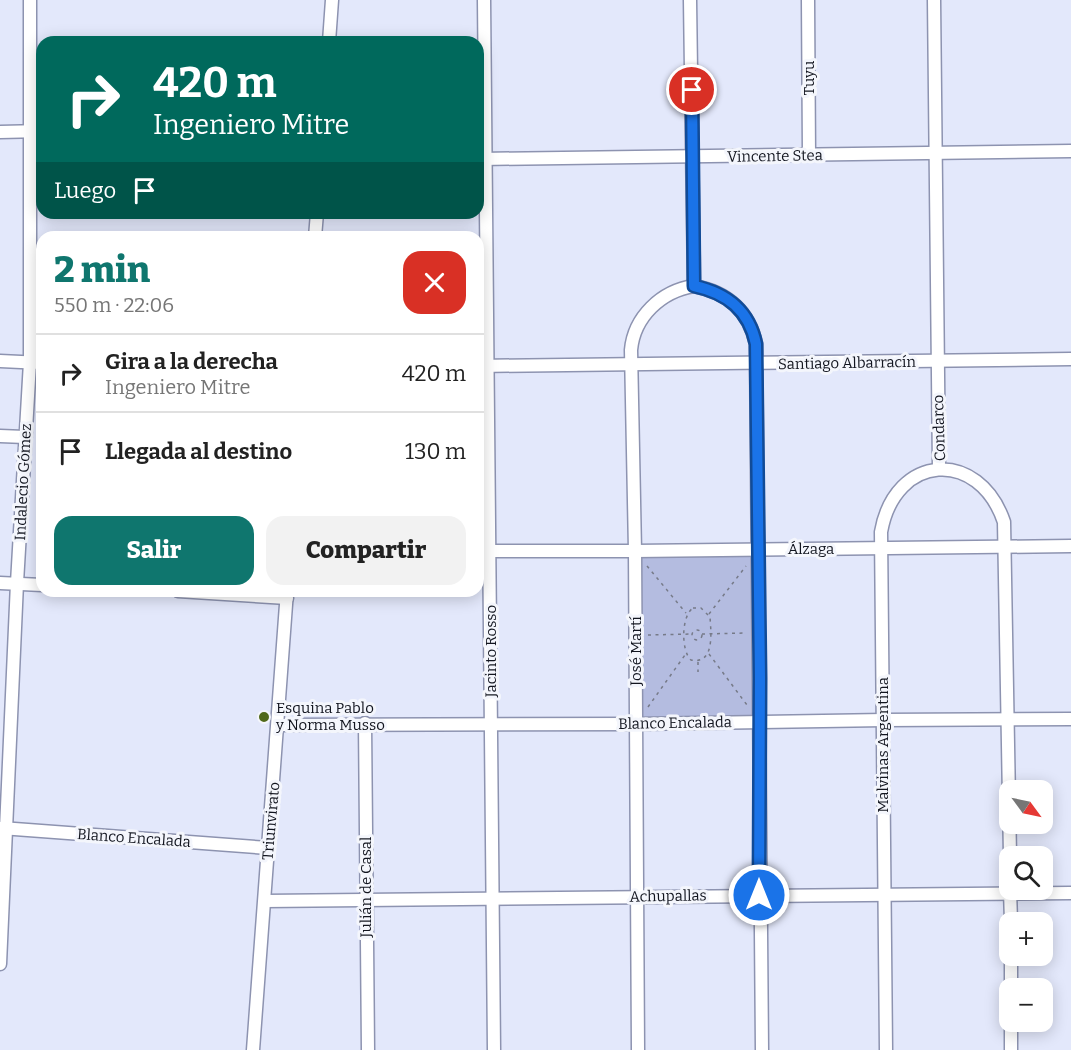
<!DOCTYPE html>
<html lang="es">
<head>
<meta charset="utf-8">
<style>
  body { margin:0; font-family:Bitter,serif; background:#f2f2f2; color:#222; height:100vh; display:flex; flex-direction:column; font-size:22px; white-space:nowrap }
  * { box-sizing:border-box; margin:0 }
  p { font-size:20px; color:#767676 }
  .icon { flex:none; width:33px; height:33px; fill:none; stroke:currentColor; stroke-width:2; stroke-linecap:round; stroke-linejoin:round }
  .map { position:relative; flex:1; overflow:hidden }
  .side { position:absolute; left:36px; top:231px; width:448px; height:366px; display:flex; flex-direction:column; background:#fff; border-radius:18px; box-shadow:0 3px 15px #0003 }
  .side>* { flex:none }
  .top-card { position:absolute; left:36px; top:36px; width:448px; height:183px; border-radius:18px; box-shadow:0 3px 15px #0003; background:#00695c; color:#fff; overflow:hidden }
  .needle { width:39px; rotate:123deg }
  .controls { position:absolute; left:999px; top:780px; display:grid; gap:12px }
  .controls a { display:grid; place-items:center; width:54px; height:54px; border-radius:12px; background:#fff; box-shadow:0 3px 15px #0003; font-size:30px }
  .pin { position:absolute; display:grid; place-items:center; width:51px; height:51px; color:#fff; margin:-26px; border:3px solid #fff; border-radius:50%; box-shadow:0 2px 6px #0007 }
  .me { position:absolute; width:66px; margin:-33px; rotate:0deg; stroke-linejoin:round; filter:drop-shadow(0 0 4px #0008) }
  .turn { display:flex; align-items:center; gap:21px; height:126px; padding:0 18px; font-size:27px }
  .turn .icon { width:78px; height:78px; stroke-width:2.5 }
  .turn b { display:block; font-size:42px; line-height:51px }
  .then { display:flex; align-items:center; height:57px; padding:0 18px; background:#0003; gap:12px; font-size:22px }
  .round { display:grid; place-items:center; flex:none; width:63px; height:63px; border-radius:18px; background:#f2f2f2 }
  .headline { display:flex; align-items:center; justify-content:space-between; height:102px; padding:0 18px }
  h1 { font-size:36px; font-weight:800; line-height:45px; color:#0f766e }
  .action { display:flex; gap:12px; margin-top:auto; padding:12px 18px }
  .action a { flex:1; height:69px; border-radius:18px; background:#0f766e; color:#fff; font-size:24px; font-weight:800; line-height:69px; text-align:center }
  .action a+a { background:#f2f2f2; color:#222 }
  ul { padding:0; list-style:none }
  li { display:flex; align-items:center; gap:18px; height:78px; padding:0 18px; border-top:2px solid #e0e0e0 }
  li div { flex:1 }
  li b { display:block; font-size:22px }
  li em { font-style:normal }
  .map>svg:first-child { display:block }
  .green { fill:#b4bce0 }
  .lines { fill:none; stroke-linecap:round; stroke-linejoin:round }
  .minor-casing { stroke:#8d93b0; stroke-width:15 }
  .path { stroke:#767a88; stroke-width:1.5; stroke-dasharray:3 4.5; stroke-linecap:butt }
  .minor { stroke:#fff; stroke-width:12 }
  .route-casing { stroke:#114b97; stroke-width:15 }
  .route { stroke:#1a73e8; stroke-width:10 }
  .poi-dot { fill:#50691a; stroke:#f4f6fc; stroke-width:2 }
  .labels { text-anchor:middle; stroke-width:6; stroke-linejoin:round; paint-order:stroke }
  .street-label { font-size:15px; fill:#12151f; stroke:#f4f6fc }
  .poi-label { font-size:15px; fill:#12151f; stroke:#f4f6fc; text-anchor:start }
</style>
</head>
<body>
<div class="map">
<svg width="1071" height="1050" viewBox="0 0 1071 1050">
  <rect width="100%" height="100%" fill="#e3e8fb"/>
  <polygon class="green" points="758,550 760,722 636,724 635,551"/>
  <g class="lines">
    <defs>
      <g id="minor">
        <polyline points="484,0 494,1050"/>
        <path d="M690 0 694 286C727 292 749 311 756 344L762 1050"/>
        <polyline points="808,0 809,155"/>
        <polyline points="934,0 939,468"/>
        <polyline points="329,42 332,0"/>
        <polyline points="0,132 42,131"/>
        <polyline points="481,159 1071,151"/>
        <polyline points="315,237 317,213"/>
        <polyline points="0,361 42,363"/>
        <polyline points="478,366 1071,359"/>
        <polyline points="0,436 25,437"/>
        <polyline points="478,551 635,551 1071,546"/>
        <polyline points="0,583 42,585"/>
        <polyline points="178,591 287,598"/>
        <polyline points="365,723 368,1050"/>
        <polyline points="279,725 636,724 884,720 1071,719"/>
        <polyline points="1,828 268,848"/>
        <polyline points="1010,890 1011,922"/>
        <polyline points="265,901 1071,893"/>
        <polyline points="1011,956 1011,988"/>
        <polyline points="0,964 17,583 30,362 30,0"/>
        <polyline points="1011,1022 1011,1050"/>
        <polyline points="253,1050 287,591"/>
        <path d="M638 1050 635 551 631 350C634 317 661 291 694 286"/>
        <path d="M886 1050 881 532C895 453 979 448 1004 522L1010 856"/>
      </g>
    </defs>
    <use href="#minor" class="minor-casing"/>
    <g class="path">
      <polyline points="647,566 686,613"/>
      <path d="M693 608H701L710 617C711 632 715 665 691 660 681 651 681 616 693 608Z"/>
      <polyline points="709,614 746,566"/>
      <circle cx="697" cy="635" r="5"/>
      <polyline points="702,634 746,633"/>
      <polyline points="648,635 692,634"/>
      <polyline points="709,654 747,705"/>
      <polyline points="698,662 698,672"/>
      <polyline points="648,707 685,655"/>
    </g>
    <use href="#minor" class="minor"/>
  </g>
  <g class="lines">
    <defs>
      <path id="route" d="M692 90 694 286C727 293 749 310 756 344L760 678 759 895"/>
    </defs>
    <use href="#route" class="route-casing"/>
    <use href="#route" class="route"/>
  </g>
  <circle class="poi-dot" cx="264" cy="717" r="6"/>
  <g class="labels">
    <g class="street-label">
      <text transform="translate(809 78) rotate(-90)" y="5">Tuyu</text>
      <text transform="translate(775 156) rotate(-1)" y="5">Vincente Stea</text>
      <text transform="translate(847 363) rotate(-1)" y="5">Santiago Albarracín</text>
      <text transform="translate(939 428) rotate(-92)" y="5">Condarco</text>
      <text transform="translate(23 482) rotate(-87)" y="5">Indalecio Gómez</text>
      <text x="811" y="554">Álzaga</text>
      <text transform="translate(491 651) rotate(-90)" y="5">Jacinto Rosso</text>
      <text transform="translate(636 651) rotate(-90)" y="5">José Martí</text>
      <text transform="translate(675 723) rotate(-1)" y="5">Blanco Encalada</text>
      <text transform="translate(883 745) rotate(-90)" y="5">Malvinas Argentina</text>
      <text transform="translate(271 821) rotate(-85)" y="5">Triunvirato</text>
      <text transform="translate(134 838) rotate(4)" y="5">Blanco Encalada</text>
      <text transform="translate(366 887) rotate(-90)" y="5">Julián de Casal</text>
      <text transform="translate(668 896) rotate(-1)" y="5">Achupallas</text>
    </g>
    <g class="poi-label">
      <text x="276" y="713">Esquina Pablo<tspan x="276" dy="17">y Norma Musso</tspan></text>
    </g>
  </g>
</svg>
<div class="controls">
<a><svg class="needle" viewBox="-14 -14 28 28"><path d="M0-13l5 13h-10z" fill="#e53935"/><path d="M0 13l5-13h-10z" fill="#767676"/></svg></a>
<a><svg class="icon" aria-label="search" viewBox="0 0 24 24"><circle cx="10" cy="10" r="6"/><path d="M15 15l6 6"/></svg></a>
<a>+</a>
<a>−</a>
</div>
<div class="pin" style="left:692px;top:90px;background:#d93025"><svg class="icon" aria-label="arrive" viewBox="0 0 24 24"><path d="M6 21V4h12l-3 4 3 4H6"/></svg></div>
<svg class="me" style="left:759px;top:895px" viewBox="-20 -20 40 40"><circle r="17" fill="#1a73e8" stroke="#fff" stroke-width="3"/><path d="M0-11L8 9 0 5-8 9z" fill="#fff"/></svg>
<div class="top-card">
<div class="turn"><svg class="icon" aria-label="right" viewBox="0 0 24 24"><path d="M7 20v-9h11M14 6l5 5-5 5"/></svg><div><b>420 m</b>Ingeniero Mitre</div></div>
<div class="then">Luego<svg class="icon" aria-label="arrive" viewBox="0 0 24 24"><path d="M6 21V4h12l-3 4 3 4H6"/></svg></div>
</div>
<section class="side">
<div class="headline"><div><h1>2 min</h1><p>550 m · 22:06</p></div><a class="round" style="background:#d93025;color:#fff"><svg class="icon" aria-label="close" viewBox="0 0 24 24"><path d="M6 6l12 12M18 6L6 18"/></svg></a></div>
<ul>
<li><svg class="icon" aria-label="right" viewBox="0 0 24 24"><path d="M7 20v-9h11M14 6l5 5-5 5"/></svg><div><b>Gira a la derecha</b><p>Ingeniero Mitre</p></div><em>420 m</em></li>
<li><svg class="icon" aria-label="arrive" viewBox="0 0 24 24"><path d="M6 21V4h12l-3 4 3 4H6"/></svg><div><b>Llegada al destino</b></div><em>130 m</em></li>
</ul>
<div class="action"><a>Salir</a><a>Compartir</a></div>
</section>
</div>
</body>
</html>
